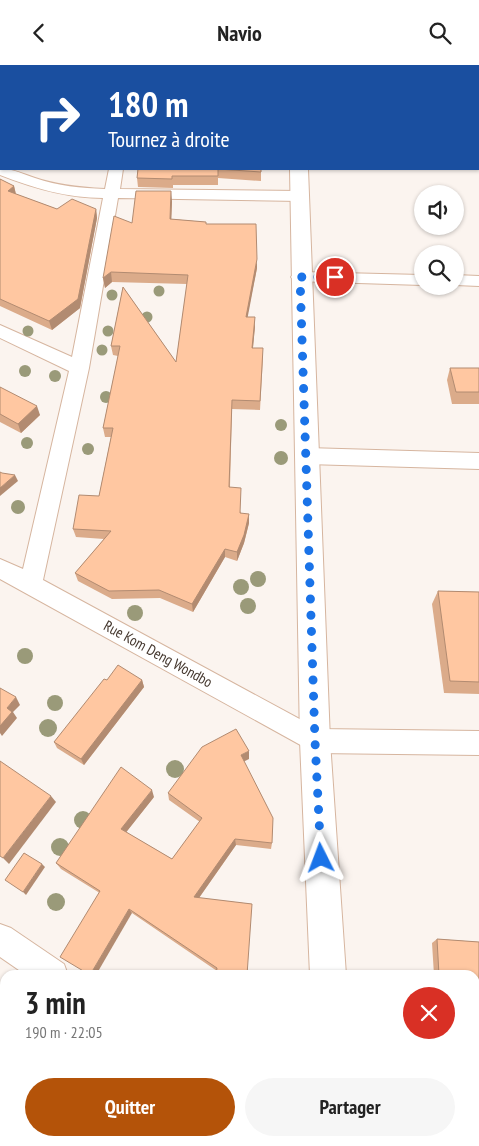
<!DOCTYPE html>
<html lang="fr">
<head>
<meta charset="utf-8">
<style>
  body { margin:0; font-family:"PT Sans Narrow",sans-serif; background:#f6f6f6; color:#222; height:100vh; display:flex; flex-direction:column; font-size:19px; white-space:nowrap }
  * { box-sizing:border-box; margin:0 }
  p { font-size:16px; color:#767676 }
  .icon { flex:none; width:28px; height:28px; fill:none; stroke:currentColor; stroke-width:2; stroke-linecap:round; stroke-linejoin:round }
  .map { position:relative; flex:1; overflow:hidden }
  .details { position:absolute; left:0px; top:905px; width:480px; height:176px; display:flex; flex-direction:column; background:#fff; border-radius:15px 15px 0 0; box-shadow:0 1px 4px #0004 }
  .details>* { flex:none }
  .banner { position:absolute; left:0px; top:0px; width:480px; height:105px; box-shadow:0 1px 4px #0004; background:#1a4fa0; color:#fff; overflow:hidden }
  .controls { position:absolute; left:414px; top:120px; display:grid; gap:10px }
  .controls a { display:grid; place-items:center; width:50px; height:50px; border-radius:50%; background:#fff; box-shadow:0 1px 4px #0004; font-size:25px }
  .pin { position:absolute; display:grid; place-items:center; width:42px; height:42px; color:#fff; margin:-21px; border:2px solid #fff; border-radius:50%; box-shadow:0 1px 5px #0007 }
  .me { position:absolute; width:55px; margin:-28px; rotate:357deg; stroke-linejoin:round; filter:drop-shadow(0 0 4px #0008) }
  .turn { display:flex; align-items:center; gap:18px; height:105px; padding:0 25px; font-size:22px }
  .turn .icon { width:65px; height:65px; stroke-width:2.5 }
  .turn b { display:block; font-size:35px; line-height:42px }
  .round { display:grid; place-items:center; flex:none; width:52px; height:52px; border-radius:26px; background:#f6f6f6 }
  .head { display:flex; align-items:center; justify-content:space-between; height:85px; padding:0 25px }
  h1 { font-size:30px; font-weight:600; line-height:38px }
  .primary-button { display:flex; gap:10px; margin-top:auto; padding:10px 25px }
  .primary-button a { flex:1; height:58px; border-radius:30px; background:#b45309; color:#fff; font-size:20px; font-weight:600; line-height:58px; text-align:center }
  .primary-button a+a { background:#f6f6f6; color:#222 }
  header { display:flex; justify-content:space-between; align-items:center; height:65px; padding:0 25px; background:#fff; font-size:22px; font-weight:600 }
  .map>svg:first-child { display:block }
  .lines { fill:none; stroke-linecap:round; stroke-linejoin:round }
  .lane-casing { stroke:#d6b59f; stroke-width:15 }
  .street-casing { stroke:#d6b59f; stroke-width:2 }
  .secondary-casing { stroke:#d6b59f; stroke-width:2 }
  .lane { stroke:#fff; stroke-width:12 }
  .street { fill:#fff; fill-rule:evenodd }
  .secondary { fill:#fff; fill-rule:evenodd }
  .tree { fill:#9a9a79 }
  .wall { fill:#dbab8a }
  .shaded-wall { fill:#b28b71 }
  .building { fill:#ffc7a1; stroke:#b28b71 }
  .route { stroke:#1a73e8; stroke-width:9; stroke-dasharray:0 16.2 }
  .labels { text-anchor:middle; stroke-width:4; stroke-linejoin:round; paint-order:stroke }
  .street-label { font-size:15px; fill:#45382f; stroke:#fff }
</style>
</head>
<body>
<header><svg class="icon" aria-label="back" viewBox="0 0 24 24"><path d="M15 5l-7 7 7 7"/></svg>Navio<svg class="icon" aria-label="search" viewBox="0 0 24 24"><circle cx="10" cy="10" r="6"/><path d="M15 15l6 6"/></svg></header>
<div class="map">
<svg width="479" height="1081" viewBox="0 0 479 1081">
  <rect width="100%" height="100%" fill="#fbf4ef"/>
  <g class="lines">
    <defs>
      <polyline id="lane" points="268,1 269,0"/>
      <g id="street">
        <path d="M0 100 1 104C14 104 23 109 35 113 58 121 81 123 105 124L109 104H123L120 124 300 126 306 128 308 131 306 134 300 136 118 133 89 303 43 515 318 664 479 666V690L315 688 0 514V494L23 504 69 306 0 273V260L72 292 103 133C67 133 33 123 0 110Z"/>
        <polygon points="300,207 422,210 422,220 294,216 291,212 294,208"/>
        <polygon points="455,210 479,211 479,221 455,220"/>
        <polygon points="307,383 479,388 479,404 307,399 300,396 297,391 300,386"/>
        <polygon points="0,859 11,863 64,899 68,910 26,910 0,892"/>
        <polygon points="283,1076 322,1076 324,1081 285,1081"/>
      </g>
      <g id="secondary">
        <polygon points="272,0 292,0 293,1 273,1"/>
        <polygon points="290,104 308,104 330,676 346,910 310,910 300,676"/>
        <rect x="317" y="1076" width="40" height="5"/>
      </g>
    </defs>
    <use href="#lane" class="lane-casing"/>
    <use href="#street" class="street-casing"/>
    <use href="#secondary" class="secondary-casing"/>
    <use href="#lane" class="lane"/>
    <use href="#street" class="street"/>
    <use href="#secondary" class="secondary"/>
  </g>
  <g class="tree">
    <circle cx="159" cy="226" r="5.5"/>
    <circle cx="112" cy="230" r="5.5"/>
    <circle cx="147" cy="252" r="5.5"/>
    <circle cx="28" cy="266" r="5.5"/>
    <circle cx="108" cy="266" r="5.5"/>
    <circle cx="102" cy="285" r="5.5"/>
    <circle cx="25" cy="306" r="6"/>
    <circle cx="55" cy="311" r="6"/>
    <circle cx="106" cy="332" r="6"/>
    <circle cx="281" cy="360" r="6"/>
    <circle cx="27" cy="378" r="6"/>
    <circle cx="88" cy="384" r="6"/>
    <circle cx="281" cy="393" r="7"/>
    <circle cx="18" cy="442" r="7"/>
    <circle cx="258" cy="514" r="8"/>
    <circle cx="241" cy="522" r="8"/>
    <circle cx="248" cy="541" r="8"/>
    <circle cx="135" cy="548" r="8"/>
    <circle cx="25" cy="591" r="8"/>
    <circle cx="55" cy="638" r="8"/>
    <circle cx="48" cy="663" r="9"/>
    <circle cx="175" cy="704" r="9"/>
    <circle cx="83" cy="755" r="9"/>
    <circle cx="60" cy="782" r="9"/>
    <circle cx="56" cy="837" r="9"/>
  </g>
  <g class="wall">
    <polygon points="0,0 222,0 221,1 1,1 1,100 0,100 0,7 1,6 0,5"/>
    <polygon points="458,0 479,0 479,72 479,1 459,1"/>
    <polygon points="138,104 261,104 261,116 218,113 218,120 173,120 173,123 138,122 137,113"/>
    <polygon points="0,114 14,121 16,129 57,144 96,144 97,153 80,243 52,265 0,241"/>
    <polygon points="172,136 171,154 206,157 206,159 257,203 247,252 255,261 253,283 263,292 260,345 232,344 230,422 241,448 249,458 244,478 237,496 225,492 193,547 160,533 112,534 78,516 75,508 104,474 76,472 73,464 99,431 111,372 105,372 103,363 118,291 113,290 111,281 123,222 176,297 187,219 112,217 105,223 103,213 132,158"/>
    <polygon points="450,303 479,303 479,339 452,339 447,315"/>
    <polygon points="0,322 40,350 21,368 0,357"/>
    <polygon points="438,526 479,527 479,629 444,628 432,539"/>
    <polygon points="107,615 142,615 144,622 84,700 57,683 54,677"/>
    <polygon points="249,694 244,696 272,778 271,784 236,780 199,833 252,839 217,906 132,848 61,804 56,798 154,732 126,767 172,794 200,757 169,735 168,728"/>
    <polygon points="437,874 479,877 479,930 475,930 475,910 434,910 432,878"/>
  </g>
  <g class="shaded-wall">
    <polygon points="14,121 16,130 8,126"/>
    <polygon points="171,126 172,136 171,164 170,154"/>
    <polygon points="96,144 97,153 80,243 52,265 49,256"/>
    <polygon points="257,194 257,203 246,261 246,252"/>
    <polygon points="111,207 112,217 105,223 103,213"/>
    <polygon points="255,252 255,261 252,292 252,283"/>
    <polygon points="37,341 40,350 21,368 18,359"/>
    <polygon points="15,410 18,416 0,431 0,423"/>
    <polygon points="249,449 249,458 244,478 237,496 237,487"/>
    <polygon points="225,484 225,492 193,547 192,539"/>
    <polygon points="142,615 144,622 84,700 81,694"/>
    <polygon points="16,632 20,640 13,647 17,653 2,671 0,668 0,661 7,643"/>
    <polygon points="249,686 249,694 241,698 241,690"/>
    <polygon points="152,725 154,732 124,770 121,764"/>
    <polygon points="51,731 56,737 9,799 3,793"/>
    <polygon points="235,774 236,780 196,837 194,832"/>
    <polygon points="42,799 45,802 26,830 23,827"/>
    <polygon points="129,844 132,848 96,910 90,910"/>
    <polygon points="0,1024 5,1028 5,1036 0,1032"/>
    <polygon points="5,1058 5,1070 0,1078 0,1065"/>
  </g>
  <g class="building">
    <polygon points="1,0 220,0 220,1 1,1 1,15 0,15"/>
    <polygon points="365,0 388,0 388,1 366,1"/>
    <polygon points="0,23 1,24 1,92 0,92"/>
    <polygon points="138,104 261,104 261,107 218,104 218,111 172,111 172,114 137,113"/>
    <polygon points="0,114 14,121 8,126 57,144 72,134 96,144 78,234 49,256 0,234"/>
    <polygon points="136,126 171,126 170,154 206,157 206,159 256,159 257,194 246,252 255,252 252,283 263,283 260,336 232,335 229,422 241,423 240,448 249,449 244,470 237,487 225,484 192,539 159,525 109,526 75,508 111,466 73,464 79,430 99,431 113,363 103,363 120,281 111,281 123,222 176,297 188,210 111,207 103,213 114,151 132,158"/>
    <polygon points="450,303 479,303 479,327 456,327"/>
    <polygon points="0,322 37,341 18,359 0,349"/>
    <polygon points="0,407 2,408 15,410 0,423"/>
    <polygon points="438,526 479,527 479,617 450,616"/>
    <polygon points="118,600 142,615 81,694 54,677 104,614 107,615"/>
    <polygon points="0,623 16,632 7,643 12,647 0,661"/>
    <polygon points="236,664 249,686 241,690 273,753 272,778 235,774 194,832 252,839 247,910 216,910 217,903 129,844 90,910 60,892 100,826 56,798 121,702 152,725 121,764 172,794 202,753 168,728 202,682"/>
    <polygon points="0,696 51,731 3,793 0,791"/>
    <polygon points="24,788 42,799 23,827 5,815"/>
    <polygon points="437,874 479,877 479,928 475,927 475,910 439,910"/>
    <polygon points="0,1032 5,1036 5,1058 0,1065"/>
  </g>
  <g class="lines">
    <polyline class="route" points="321,793 315,676 300,212 335,212"/>
  </g>
  <g class="labels">
    <g class="street-label">
      <text transform="translate(158 589) rotate(29)" y="5">Rue Kom Deng Wondbo</text>
    </g>
  </g>
</svg>
<div class="controls">
<a><svg class="icon" aria-label="sound" viewBox="0 0 24 24"><path d="M4 9h4l5-4v14l-5-4H4zM17 9q2 3 0 6"/></svg></a>
<a><svg class="icon" aria-label="search" viewBox="0 0 24 24"><circle cx="10" cy="10" r="6"/><path d="M15 15l6 6"/></svg></a>
</div>
<div class="pin" style="left:335px;top:212px;background:#d93025"><svg class="icon" aria-label="arrive" viewBox="0 0 24 24"><path d="M6 21V4h12l-3 4 3 4H6"/></svg></div>
<svg class="me" style="left:321px;top:793px" viewBox="-20 -20 40 40"><path d="M0-17L14 15 0 8-14 15z" fill="#1a73e8" stroke="#fff" stroke-width="4"/></svg>
<div class="banner">
<div class="turn"><svg class="icon" aria-label="right" viewBox="0 0 24 24"><path d="M7 20v-9h11M14 6l5 5-5 5"/></svg><div><b>180 m</b>Tournez à droite</div></div>
</div>
<section class="details">
<div class="head"><div><h1>3 min</h1><p>190 m · 22:05</p></div><a class="round" style="background:#d93025;color:#fff"><svg class="icon" aria-label="close" viewBox="0 0 24 24"><path d="M6 6l12 12M18 6L6 18"/></svg></a></div>
<div class="primary-button"><a>Quitter</a><a>Partager</a></div>
</section>
</div>
</body>
</html>
